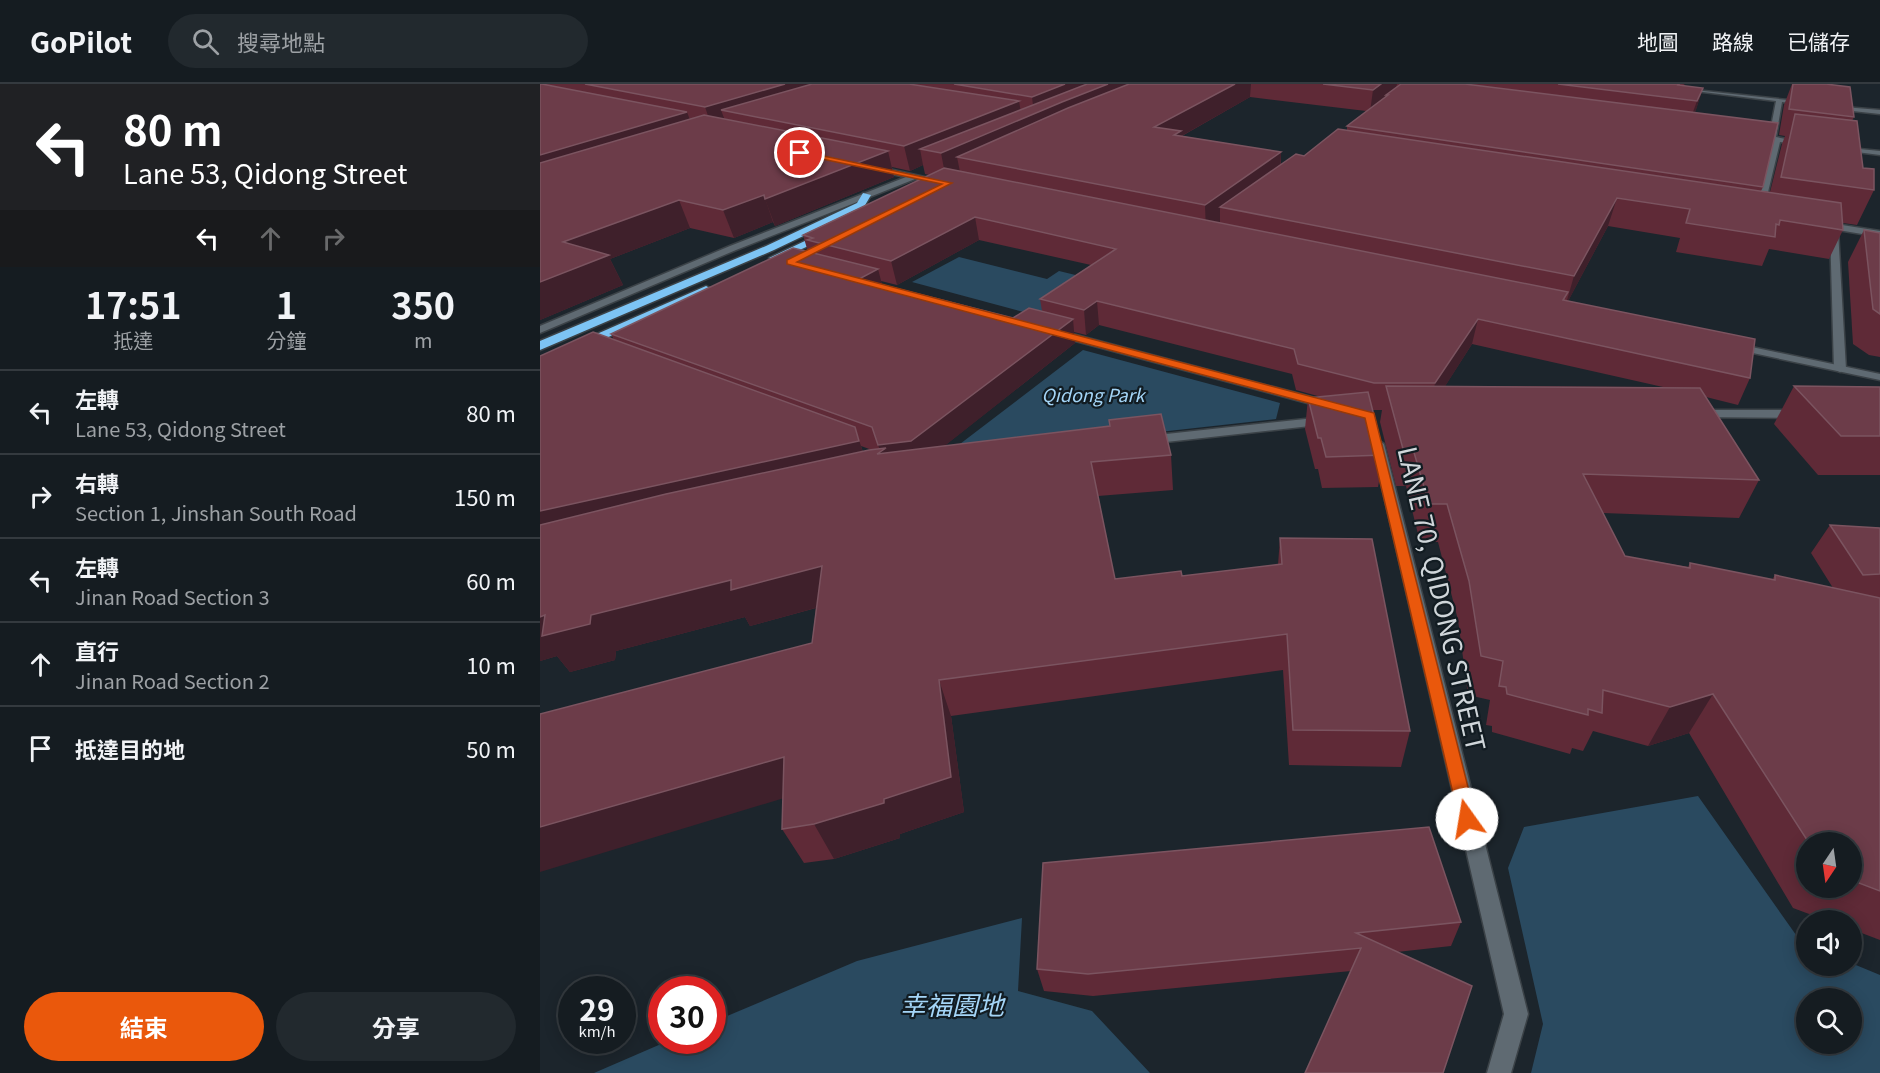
<!DOCTYPE html>
<html lang="zh-TW">
<head>
<meta charset="utf-8">
<style>
  body { margin:0; font-family:Georgia,"Noto Sans TC",serif; background:#22292e; color:#f1f3f6; height:100vh; display:flex; flex-direction:column; font-size:22px; white-space:nowrap }
  * { box-sizing:border-box; margin:0 }
  p { font-size:20px; color:#9da1a5 }
  .icon { flex:none; width:33px; height:33px; fill:none; stroke:currentColor; stroke-width:2; stroke-linecap:round; stroke-linejoin:round }
  .map { position:relative; flex:1; overflow:hidden }
  .sheet { display:flex; flex-direction:column; background:#151c21; width:540px }
  .sheet>* { flex:none }
  .top-card { background:#202124; color:#fff; overflow:hidden }
  .needle { width:39px; rotate:193deg }
  .buttons { position:absolute; left:1256px; top:748px; display:grid; gap:12px }
  .buttons a { display:grid; place-items:center; width:66px; height:66px; border-radius:50%; background:#151c21; box-shadow:0 3px 15px #0003,0 0 0 2px #343a3f; font-size:30px }
  .speed { position:absolute; left:18px; top:892px; display:flex; gap:12px; font-size:30px; font-weight:700; text-align:center }
  .speed>* { display:grid; place-content:center; width:78px; height:78px; border-radius:50%; background:#151c21; box-shadow:0 3px 15px #0003,0 0 0 2px #343a3f; line-height:1 }
  .speed small { font-size:15px; font-weight:400 }
  .speed .limit { border:9px solid #d22; background:#fff; color:#111 }
  .pin { position:absolute; display:grid; place-items:center; width:51px; height:51px; color:#fff; margin:-26px; border:3px solid #fff; border-radius:50%; box-shadow:0 2px 6px #0007 }
  .me { position:absolute; width:66px; margin:-33px; rotate:347deg; stroke-linejoin:round; filter:drop-shadow(0 0 4px #0008) }
  .turn { display:flex; align-items:center; gap:21px; height:126px; padding:0 24px; font-size:27px }
  .turn .icon { width:78px; height:78px; stroke-width:2.5 }
  .turn b { display:block; font-size:42px; line-height:51px }
  .lanes { display:flex; align-items:center; height:57px; padding:0 24px; background:#0003; justify-content:center; gap:30px; direction:ltr }
  .lanes .off { opacity:.35 }
  .eta { display:flex; justify-content:space-evenly; align-items:center; height:102px; text-align:center }
  .eta b { font-size:36px; font-weight:700; line-height:42px }
  .primary-button { display:flex; gap:12px; margin-top:auto; padding:12px 24px }
  .primary-button a { flex:1; height:69px; border-radius:36px; background:#ea580c; color:#fff; font-size:24px; font-weight:700; line-height:69px; text-align:center }
  .primary-button a+a { background:#22292e; color:#f1f3f6 }
  ul { padding:0; list-style:none }
  li { display:flex; align-items:center; gap:18px; height:84px; padding:0 24px; border-top:2px solid #343a3f }
  li div { flex:1 }
  li b { display:block; font-size:22px }
  li em { font-style:normal }
  header { display:flex; align-items:center; gap:36px; box-sizing:border-box; height:84px; padding:0 30px; background:#151c21; border-bottom:2px solid #343a3f }
  header strong { font-size:28px }
  nav { display:flex; gap:33px; margin-inline-start:auto; font-size:21px }
  .search { width:420px; height:54px; background:#22292e; display:flex; align-items:center; gap:15px; box-sizing:border-box; padding:0 21px; border-radius:33px; color:#9da1a5; font-size:22px }
  main { display:flex; flex:1; min-height:0 }
  .map>svg:first-child { display:block }
  .green { fill:#2a4a60; fill-rule:evenodd }
  .lines { fill:none; stroke-linecap:round; stroke-linejoin:round }
  .street-casing { stroke:#3b4247; stroke-width:3 }
  .secondary-casing { stroke:#3b4247; stroke-width:3 }
  .highway-casing { stroke:#3b4247; stroke-width:3 }
  .street { fill:#5f6a72; fill-rule:evenodd }
  .secondary { fill:#5f6a72; fill-rule:evenodd }
  .highway { fill:#7dc4f4; fill-rule:evenodd }
  .wall { fill:#5f2a37; fill-rule:evenodd }
  .shaded-wall { fill:#3f202b }
  .building { fill:#6c3c49; stroke:#7b5460; stroke-width:1.5 }
  .route { fill:#ea580c; stroke:#983908; stroke-width:1.5 }
  .labels { text-anchor:middle; stroke-width:4.5; stroke-linejoin:round; paint-order:stroke }
  .far-park-label { font-size:18px; font-style:italic; fill:#a4d5f7; stroke:#121c22 }
  .near-street-label { font-size:26px; fill:#d0d6da; stroke:#121c22 }
  .near-park-label { font-size:26px; font-style:italic; fill:#a4d5f7; stroke:#121c22 }
</style>
</head>
<body>
<header>
<strong>GoPilot</strong>
<div class="search"><svg class="icon" aria-label="search" viewBox="0 0 24 24"><circle cx="10" cy="10" r="6"/><path d="M15 15l6 6"/></svg>搜尋地點</div>
<nav><a>地圖</a><a>路線</a><a>已儲存</a></nav>
</header>
<main>
<section class="sheet">
<div class="top-card">
<div class="turn"><svg class="icon" aria-label="left" viewBox="0 0 24 24"><path d="M17 20v-9H6M10 6l-5 5 5 5"/></svg><div><b>80 m</b>Lane 53, Qidong Street</div></div>
<div class="lanes"><svg class="icon" aria-label="left" viewBox="0 0 24 24"><path d="M17 20v-9H6M10 6l-5 5 5 5"/></svg><svg class="icon off" aria-label="ahead" viewBox="0 0 24 24"><path d="M12 20V5M6 11l6-6 6 6"/></svg><svg class="icon off" aria-label="right" viewBox="0 0 24 24"><path d="M7 20v-9h11M14 6l5 5-5 5"/></svg></div>
</div>
<div class="eta">
<div><b>17:51</b><p>抵達</p></div>
<div><b>1</b><p>分鐘</p></div>
<div><b>350</b><p>m</p></div>
</div>
<ul>
<li><svg class="icon" aria-label="left" viewBox="0 0 24 24"><path d="M17 20v-9H6M10 6l-5 5 5 5"/></svg><div><b>左轉</b><p>Lane 53, Qidong Street</p></div><em>80 m</em></li>
<li><svg class="icon" aria-label="right" viewBox="0 0 24 24"><path d="M7 20v-9h11M14 6l5 5-5 5"/></svg><div><b>右轉</b><p>Section 1, Jinshan South Road</p></div><em>150 m</em></li>
<li><svg class="icon" aria-label="left" viewBox="0 0 24 24"><path d="M17 20v-9H6M10 6l-5 5 5 5"/></svg><div><b>左轉</b><p>Jinan Road Section 3</p></div><em>60 m</em></li>
<li><svg class="icon" aria-label="ahead" viewBox="0 0 24 24"><path d="M12 20V5M6 11l6-6 6 6"/></svg><div><b>直行</b><p>Jinan Road Section 2</p></div><em>10 m</em></li>
<li><svg class="icon" aria-label="arrive" viewBox="0 0 24 24"><path d="M6 21V4h12l-3 4 3 4H6"/></svg><div><b>抵達目的地</b></div><em>50 m</em></li>
</ul>
<div class="primary-button"><a>結束</a><a>分享</a></div>
</section>
<div class="map">
<svg width="1340" height="989" viewBox="0 0 1340 989">
  <rect width="100%" height="100%" fill="#1c252c"/>
  <g class="green">
    <polygon points="419,173 507,195 519,187 556,196 502,233 372,198"/>
    <polygon points="543,266 740,319 736,335 529,358 395,379"/>
    <path d="M1158 712 1261 858 1266 860V882H1311V879L1340 891V989H991L1003 940 968 784 984 743ZM1266 915H1311V960H1266Z"/>
    <polygon points="482,834 478,907 552,927 610,989 54,989 128,957 172,957 173,938 317,877"/>
  </g>
  <g class="lines">
    <defs>
      <g id="street">
        <polygon points="1098,0 1267,18 1265,21 1242,18 1236,53 1266,59 1263,61 1240,58 1223,129 1216,127 1233,57 1212,53 1215,51 1229,53 1236,17"/>
        <polygon points="1292,22 1340,26 1340,30 1294,25"/>
        <polygon points="1299,63 1340,67 1340,71 1301,66"/>
        <polygon points="1283,138 1340,147 1340,153 1298,146 1306,285 1300,288 1294,285 1290,145 1280,143 1279,141"/>
        <polygon points="517,246 790,318 792,320 786,324 513,251 512,249"/>
        <polygon points="1156,326 1258,326 1264,330 1258,334 1152,333 1150,330"/>
        <polygon points="784,333 788,334 788,340 608,360 602,356 608,352"/>
        <polygon points="838,356 844,360 988,930 971,989 947,989 964,930 832,360"/>
      </g>
      <g id="secondary">
        <polygon points="335,82 407,98 403,100 375,95 196,166 0,249 0,242 190,162 366,93 332,86"/>
        <polygon points="1193,259 1340,290 1340,296 1189,264 1189,260"/>
      </g>
      <g id="highway">
        <polygon points="323,109 331,111 324,123 234,166 0,266 0,257 226,162 317,119"/>
        <polygon points="286,147 291,150 290,152 238,176 229,174"/>
        <polygon points="166,202 172,205 170,207 0,284 0,275"/>
      </g>
    </defs>
    <use href="#street" class="street-casing"/>
    <use href="#secondary" class="secondary-casing"/>
    <use href="#highway" class="highway-casing"/>
    <use href="#street" class="street"/>
    <use href="#secondary" class="secondary"/>
    <use href="#highway" class="highway"/>
  </g>
  <g class="wall">
    <path d="M0 0H1145L1142 2 1163 4 1155 28 1223 103 1221 107 1230 108 1242 60 1245 52 1239 51 1244 21 1252 0H1286L1314 33 1312 37 1323 84 1334 106 1317 141 1303 139V146L1289 175 1229 165 1222 182 1136 168 1140 154 1068 142 1028 217 1210 294 1198 321 1166 313 1219 396 1199 434 1063 429 1085 472 1148 483 1150 479 1232 496 1235 491 1293 504 1271 469 1290 441 1340 444V856L1311 845V837H1288L1253 824 1149 649 1108 662 1053 647 1043 667 1032 664 1030 670 952 648V642L946 641 950 616 928 611 918 536 898 458H880L866 402H856L840 338 842 326H832L844 371 838 403 782 404 778 385H775L765 345 768 314 781 313 756 306 752 290 559 241 546 251 534 248 535 259 404 362 569 342V336L631 371 633 406 558 412 575 495 642 492 738 481 740 454 870 647 861 683 749 681 743 586 411 632 424 728 360 750V754L294 775 264 779 242 745 272 559 276 524 210 542 205 533 76 567 75 576 30 588 17 572 0 577V272L74 256 71 250 268 168 263 151 389 91 385 90 383 81 370 87 352 83 354 93 235 142 233 138 194 154 150 144 70 175 83 201 0 236ZM710 13 826 27 807 42V47L764 72 741 81V68L642 52ZM439 156 551 181 500 215 502 227 473 234 342 201 341 197 357 201ZM932 260 1123 303 905 302ZM321 362 332 366 323 368ZM1266 759H1311V804H1266Z"/>
    <polygon points="1324,146 1340,149 1340,273 1329,271 1313,260 1308,178"/>
    <polygon points="1254,302 1340,303 1340,391 1278,391 1234,340"/>
    <polygon points="503,779 921,838 911,862 857,868 811,887 553,912 504,907 497,885"/>
  </g>
  <g class="shaded-wall">
    <polygon points="245,0 292,0 181,26 187,42 173,46 165,23"/>
    <polygon points="525,0 622,0 417,73 420,88 406,95 401,69 380,65 383,81 370,87 364,62 479,17 482,35 494,30 492,13"/>
    <polygon points="695,0 711,0 710,13 615,67 614,43"/>
    <polygon points="841,0 857,0 855,9 846,11 845,17 830,28 833,6"/>
    <polygon points="1163,4 1156,26 1149,39 1157,17"/>
    <polygon points="147,28 156,52 0,101 0,71"/>
    <polygon points="348,67 354,93 235,142 225,115"/>
    <polygon points="741,68 740,94 680,123 680,138 666,148 665,121"/>
    <polygon points="224,111 233,138 194,154 183,126"/>
    <polygon points="1077,114 1068,142 1025,223 1034,192"/>
    <polygon points="139,116 150,144 70,175 83,201 0,236 0,198 23,158"/>
    <polygon points="435,133 439,156 357,201 351,177"/>
    <polygon points="338,185 344,208 319,195"/>
    <polygon points="557,217 559,241 546,251 544,226"/>
    <polygon points="533,235 535,259 378,383 337,370 341,368 338,361"/>
    <polygon points="938,235 932,260 890,326 895,299"/>
    <polygon points="315,343 326,378 0,469 0,427"/>
    <polygon points="282,482 297,518 210,542 205,533 76,567 75,576 30,588 17,572 0,577 0,533 5,531 51,531 191,496"/>
    <polygon points="399,596 411,632 424,728 360,750 360,754 294,775 274,740"/>
    <polygon points="1173,610 1149,649 1108,662 1130,623"/>
    <polygon points="244,673 264,708 0,788 0,743"/>
  </g>
  <g class="building">
    <polygon points="0,0 2,0 147,28 0,71"/>
    <polygon points="45,0 245,0 165,23"/>
    <polygon points="272,0 369,0 479,17 364,62 181,26"/>
    <polygon points="414,0 525,0 492,13"/>
    <polygon points="547,0 568,0 522,18 401,69 380,65"/>
    <polygon points="589,0 695,0 614,43 641,47 634,51 741,68 665,121 417,73 528,24"/>
    <polygon points="783,0 841,0 833,6"/>
    <polygon points="861,0 925,0 1238,39 1223,103 807,42 848,11 846,11"/>
    <polygon points="1018,0 1139,0 1138,1 1163,4 1157,17"/>
    <polygon points="1253,0 1286,0 1310,3 1314,33 1249,25"/>
    <polygon points="1255,30 1317,37 1323,84 1334,85 1334,106 1241,93"/>
    <polygon points="164,31 348,67 225,115 224,111 183,126 139,116 23,158 69,171 0,198 0,79"/>
    <polygon points="798,45 1301,119 1303,146 1240,136 1239,141 1236,140 1235,153 1146,139 1150,125 1077,114 1034,192 680,123 756,70 764,72"/>
    <polygon points="404,84 1028,208 1023,216 1215,255 1210,294 938,235 895,299 834,299 758,280 754,265 557,217 544,226 500,215 576,165 435,133 351,177 267,156 273,154 263,151"/>
    <polygon points="1324,146 1340,149 1340,230 1333,225"/>
    <polygon points="253,164 338,185 319,195 473,234 489,224 533,235 371,357 338,361 332,343 71,250"/>
    <polygon points="53,248 315,343 319,357 0,427 0,272"/>
    <polygon points="846,302 1160,304 1219,396 1043,390 1085,472 1150,484 1150,479 1235,496 1235,491 1340,514 1340,807 1311,796 1311,759 1269,759 1173,610 1130,623 1063,606 1062,629 1048,625 1048,631 967,610 966,603 959,602 963,577 941,572 929,497 907,420 889,420 873,365 863,365"/>
    <polygon points="1254,302 1340,303 1340,352 1301,352"/>
    <polygon points="828,308 844,371 786,373 781,354 778,354 768,314"/>
    <polygon points="621,330 631,371 551,378 575,495 641,487 642,492 742,480 740,454 832,455 870,647 753,646 747,550 399,596 411,693 344,715 344,719 274,740 242,745 244,673 0,743 0,630 272,559 282,482 191,506 191,496 51,531 50,540 2,552 5,531 0,533 0,441 126,410 329,366 346,364 337,370 570,342 569,336"/>
    <polygon points="1290,441 1340,444 1340,490 1323,491"/>
    <polygon points="889,743 921,838 816,849 932,902 903,989 765,989 821,864 548,890 497,885 503,779"/>
  </g>
  <polygon class="route" points="260,67 412,99 257,178 834,329 936,735 934,741 927,743 921,741 919,735 825,334 247,180 247,176 402,100 258,70"/>
  <g class="labels">
    <g class="far-park-label">
      <text x="553" y="318">Qidong Park</text>
    </g>
    <g class="near-street-label">
      <text transform="translate(901 515) rotate(77)" y="9">LANE 70, QIDONG STREET</text>
    </g>
    <g class="near-park-label">
      <text x="412" y="931">幸福園地</text>
    </g>
  </g>
</svg>
<div class="buttons">
<a><svg class="needle" viewBox="-14 -14 28 28"><path d="M0-13l5 13h-10z" fill="#e53935"/><path d="M0 13l5-13h-10z" fill="#9da1a5"/></svg></a>
<a><svg class="icon" aria-label="sound" viewBox="0 0 24 24"><path d="M4 9h4l5-4v14l-5-4H4zM17 9q2 3 0 6"/></svg></a>
<a><svg class="icon" aria-label="search" viewBox="0 0 24 24"><circle cx="10" cy="10" r="6"/><path d="M15 15l6 6"/></svg></a>
</div>
<div class="speed"><div>29<small>km/h</small></div><div class="limit">30</div></div>
<div class="pin" style="left:260px;top:69px;background:#d93025"><svg class="icon" aria-label="arrive" viewBox="0 0 24 24"><path d="M6 21V4h12l-3 4 3 4H6"/></svg></div>
<svg class="me" style="left:927px;top:735px" viewBox="-20 -20 40 40"><circle r="19" fill="#fff"/><path d="M0-13L10 11 0 6-10 11z" fill="#ea580c"/></svg>
</div>
</main>
</body>
</html>
